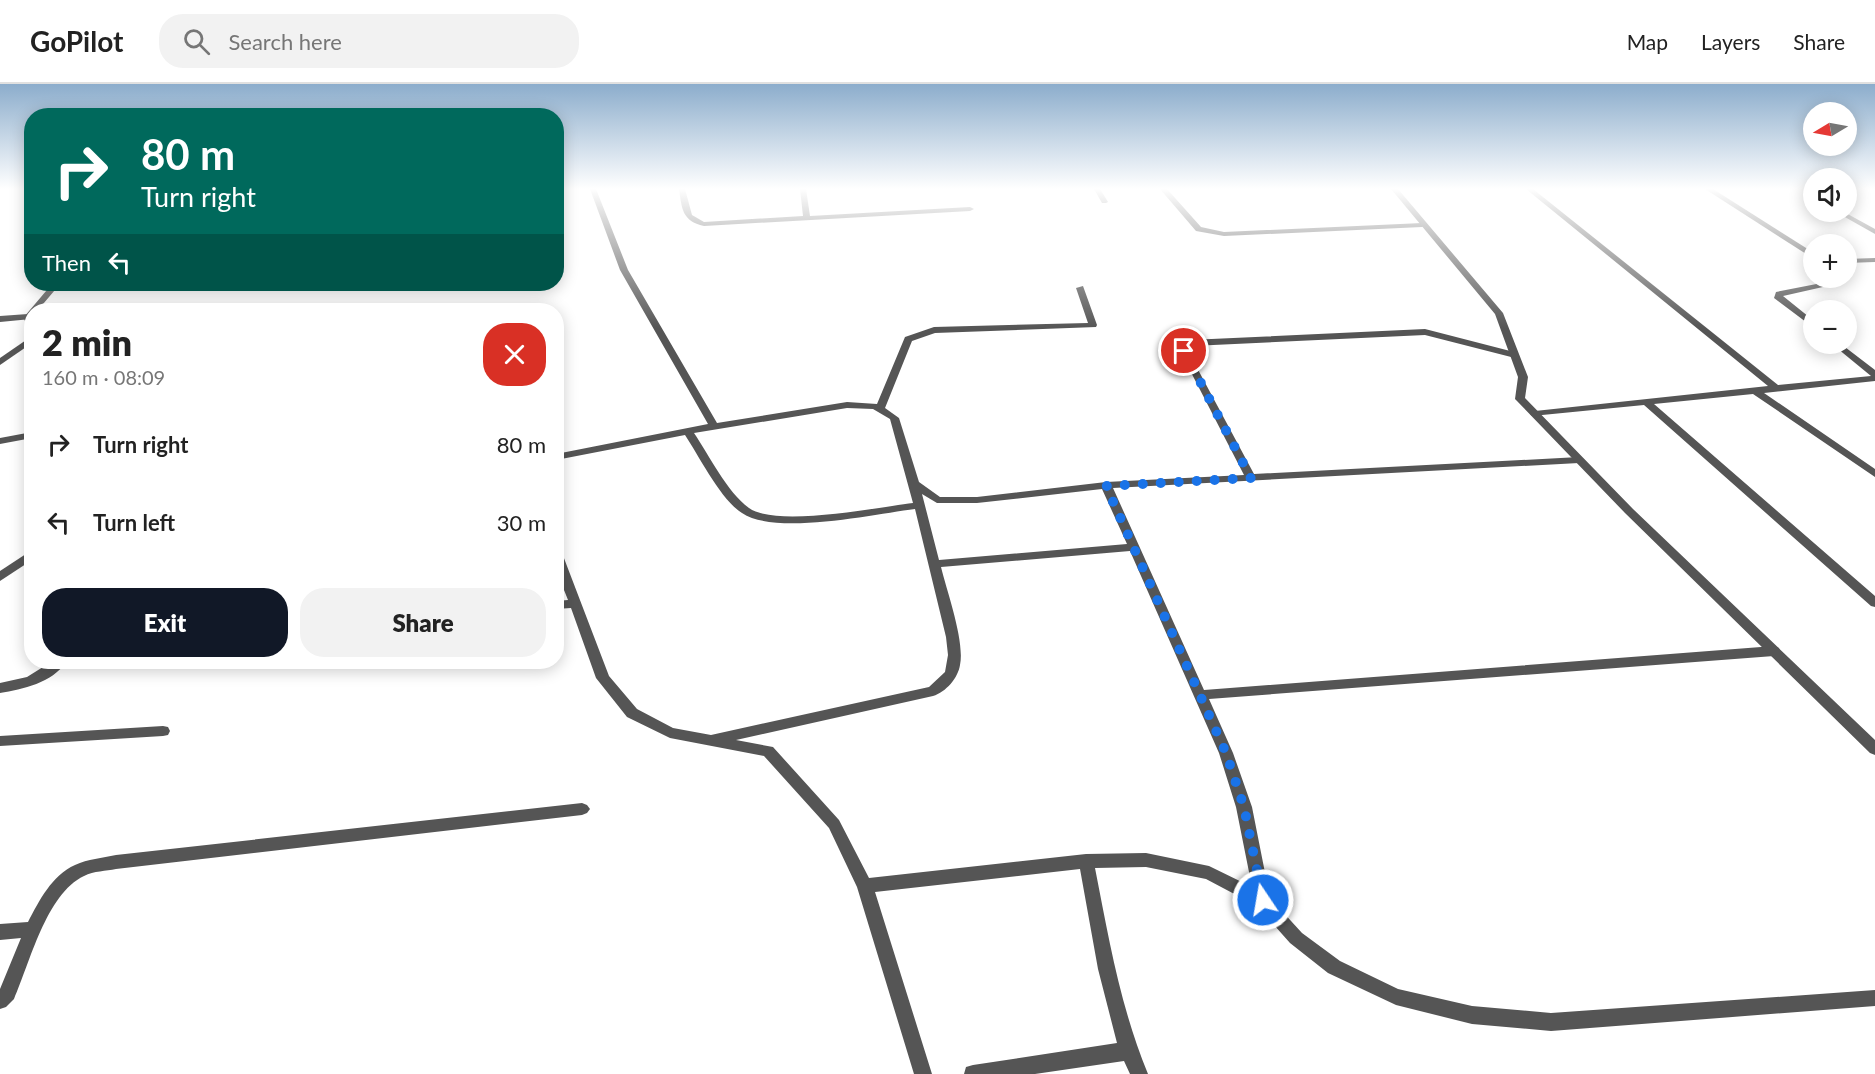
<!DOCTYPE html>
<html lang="en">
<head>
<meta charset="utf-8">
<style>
  body { margin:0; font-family:Lato,sans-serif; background:#f2f2f2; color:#222; height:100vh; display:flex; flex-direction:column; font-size:22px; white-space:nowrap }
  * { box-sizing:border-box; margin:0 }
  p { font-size:20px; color:#767676 }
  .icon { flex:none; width:33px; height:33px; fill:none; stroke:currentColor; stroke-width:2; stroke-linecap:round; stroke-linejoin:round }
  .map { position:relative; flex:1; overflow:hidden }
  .side { position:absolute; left:24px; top:219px; width:540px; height:366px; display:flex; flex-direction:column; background:#fff; border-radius:24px; box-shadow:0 3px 15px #0003 }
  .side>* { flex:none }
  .guide { position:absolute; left:24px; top:24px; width:540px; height:183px; border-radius:24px; box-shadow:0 3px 15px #0003; background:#00695c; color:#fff; overflow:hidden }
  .needle { width:39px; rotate:260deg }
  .tools { position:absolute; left:1803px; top:18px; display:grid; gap:12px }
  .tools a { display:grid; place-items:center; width:54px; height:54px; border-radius:50%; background:#fff; box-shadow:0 3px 15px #0003; font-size:30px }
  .pin { position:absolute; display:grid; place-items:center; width:51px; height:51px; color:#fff; margin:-26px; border:3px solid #fff; border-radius:50%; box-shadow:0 2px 6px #0007 }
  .me { position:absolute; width:66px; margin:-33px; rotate:348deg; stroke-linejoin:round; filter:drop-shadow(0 0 4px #0008) }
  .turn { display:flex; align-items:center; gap:21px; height:126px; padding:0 18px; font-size:27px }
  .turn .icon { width:78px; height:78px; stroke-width:2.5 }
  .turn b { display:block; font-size:42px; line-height:51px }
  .then { display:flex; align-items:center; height:57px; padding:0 18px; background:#0003; gap:12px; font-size:22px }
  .round { display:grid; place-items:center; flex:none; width:63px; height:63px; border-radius:24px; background:#f2f2f2 }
  .overview { display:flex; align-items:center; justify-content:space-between; height:102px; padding:0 18px }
  h1 { font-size:36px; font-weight:800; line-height:45px }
  .action { display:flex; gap:12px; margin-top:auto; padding:12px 18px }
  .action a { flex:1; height:69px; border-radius:24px; background:#111827; color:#fff; font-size:24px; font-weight:800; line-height:69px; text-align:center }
  .action a+a { background:#f2f2f2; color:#222 }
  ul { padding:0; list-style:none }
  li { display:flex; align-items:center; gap:18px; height:78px; padding:0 18px }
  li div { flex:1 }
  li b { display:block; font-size:22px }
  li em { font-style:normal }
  header { display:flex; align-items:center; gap:36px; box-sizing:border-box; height:84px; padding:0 30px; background:#fff; border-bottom:2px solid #e0e0e0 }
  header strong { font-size:28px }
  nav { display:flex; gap:33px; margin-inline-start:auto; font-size:21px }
  .search { width:420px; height:54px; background:#f2f2f2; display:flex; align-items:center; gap:15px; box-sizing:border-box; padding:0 21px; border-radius:24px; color:#767676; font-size:22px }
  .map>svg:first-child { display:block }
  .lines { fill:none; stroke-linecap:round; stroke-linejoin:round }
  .minor { fill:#555; fill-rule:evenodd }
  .tertiary { fill:#555; fill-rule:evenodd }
  .route { stroke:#1a73e8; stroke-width:10; stroke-dasharray:0 18 }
</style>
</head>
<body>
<header>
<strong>GoPilot</strong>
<div class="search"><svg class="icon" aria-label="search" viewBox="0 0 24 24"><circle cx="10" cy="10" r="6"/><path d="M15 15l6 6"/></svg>Search here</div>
<nav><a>Map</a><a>Layers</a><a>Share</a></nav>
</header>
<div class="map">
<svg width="1875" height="990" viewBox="0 0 1875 990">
  <rect width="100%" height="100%" fill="#fff"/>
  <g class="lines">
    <g class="minor">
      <path d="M590 105H596L628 186 717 339 847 318 877 320 905 253 934 243 1088 239 1076 204 1083 202 1097 241 1096 243 935 249 912 257 885 324 899 334 919 398 940 413H977L1106 398 1244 391 1180 267 1186 257 1189 256 1425 245 1518 269V273L1515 274 1425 251 1192 262 1188 267 1254 390 1579 373 1584 376 1579 379 1113 404 1204 606 1774 562 1779 564 1780 567 1779 570 1774 572 1209 615 1233 669 1252 723 1270 814 1302 849 1340 877 1398 905 1472 922 1551 929 1875 906V922L1551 947 1472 940 1396 921 1328 889 1290 859 1257 822 1206 795 1146 783 1095 784C1109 855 1120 922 1148 990H1130L1124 977 1035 990H964L966 983 973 981 1117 959 1098 885 1080 785 875 808 932 990H914L857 803 829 744 764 672 670 654 627 633 596 594 571 524 556 525V517L568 516 556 486V465L562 469 609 592 637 625 673 644 711 651 929 603 945 588 948 571 946 553 915 425C874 430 776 452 742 429 721 416 699 372 685 351L556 376V370L708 340 620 186ZM847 324 873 325 890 335 913 419C878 423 777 444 749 424 727 408 709 371 694 349ZM1102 405 1127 460 939 476 922 410 937 419H977ZM1130 467 1219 669 1236 723 1252 803 1209 782 1146 769 1086 770 869 794 839 736 773 663 736 656 933 612C946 608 958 594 960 581 965 557 947 508 941 483Z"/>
      <path d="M679 105H685L692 131 704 138 803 132 800 105H806L810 132 970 123 974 125 970 127 704 142C682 137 682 125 679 105Z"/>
      <polygon points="1094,105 1100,105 1108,118 1106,119 1102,119"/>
      <polygon points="1160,105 1167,105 1201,143 1224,148 1422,139 1426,141 1422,143 1224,152 1196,147"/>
      <polygon points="1526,105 1533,105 1778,301 1871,292 1832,260 1841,260 1875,286 1875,297 1764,309 1875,385 1875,393 1753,310 1654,320 1875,512 1875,523 1871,522 1644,321 1532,332 1530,330 1535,327 1768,302"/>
      <polygon points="1705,105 1713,105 1814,169 1814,175"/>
      <polygon points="1800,105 1808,105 1814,108 1814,113"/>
      <polygon points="1836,128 1844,128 1875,145 1875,150"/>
      <polygon points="1875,174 1875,178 1846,179 1846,175"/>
      <polygon points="1837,194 1845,194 1845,198 1783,212 1814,237 1814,244 1774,214 1776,208 1837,196"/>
      <polygon points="28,230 32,232 31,235 0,238 0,232"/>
      <polygon points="32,252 32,259 0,281 0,274"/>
      <polygon points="32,348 32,354 0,360 0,354"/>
      <path d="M51 578H66C52 599 23 605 0 609V599L27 593Z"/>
      <polygon points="163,642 168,643 170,647 168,651 163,652 0,662 0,652"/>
      <path d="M582 719 587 721 590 725 587 729 582 731 116 785C106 787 94 787 84 792 46 810 30 879 14 915L6 923 0 925V905L21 854 0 856V840L28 838C39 817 52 791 75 781 88 775 102 774 116 771Z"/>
    </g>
    <g class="tertiary">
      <polygon points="1391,105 1398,105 1503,229 1528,293 1525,314 1633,425 1875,656 1875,671 1870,669 1625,429 1517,317 1515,315 1518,293 1495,230"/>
      <polygon points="52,200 60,200 38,226 32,226 32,256 29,255 24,233"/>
      <polygon points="32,466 32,476 0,497 0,487"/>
    </g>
  </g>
  <linearGradient id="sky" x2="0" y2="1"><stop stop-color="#8cadcc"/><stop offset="0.43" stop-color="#fff"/><stop offset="1" stop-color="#fff" stop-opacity="0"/></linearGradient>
  <rect width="1875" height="244" fill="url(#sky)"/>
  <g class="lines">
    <polyline class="route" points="1184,267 1251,394 1106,402 1226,669 1244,723 1263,816"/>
  </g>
</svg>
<div class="tools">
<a><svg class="needle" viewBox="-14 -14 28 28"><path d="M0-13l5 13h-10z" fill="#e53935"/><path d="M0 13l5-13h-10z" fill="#767676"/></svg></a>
<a><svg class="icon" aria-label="sound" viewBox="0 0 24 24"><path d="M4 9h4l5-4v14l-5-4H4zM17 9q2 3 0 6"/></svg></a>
<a>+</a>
<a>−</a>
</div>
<div class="pin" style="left:1184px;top:267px;background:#d93025"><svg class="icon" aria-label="arrive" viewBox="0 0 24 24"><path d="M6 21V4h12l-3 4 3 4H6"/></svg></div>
<svg class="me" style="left:1263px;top:816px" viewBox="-20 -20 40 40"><circle r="17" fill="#1a73e8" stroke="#fff" stroke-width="3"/><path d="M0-11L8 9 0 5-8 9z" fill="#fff"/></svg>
<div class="guide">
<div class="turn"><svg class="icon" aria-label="right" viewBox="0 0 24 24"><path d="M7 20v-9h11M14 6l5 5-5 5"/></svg><div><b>80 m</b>Turn right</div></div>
<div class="then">Then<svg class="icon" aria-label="left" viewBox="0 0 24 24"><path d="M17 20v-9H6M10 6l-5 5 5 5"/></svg></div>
</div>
<section class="side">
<div class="overview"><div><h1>2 min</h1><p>160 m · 08:09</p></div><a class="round" style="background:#d93025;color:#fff"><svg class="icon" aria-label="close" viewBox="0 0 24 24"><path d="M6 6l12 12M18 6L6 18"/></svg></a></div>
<ul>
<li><svg class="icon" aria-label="right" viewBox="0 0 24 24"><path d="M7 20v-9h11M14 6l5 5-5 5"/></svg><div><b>Turn right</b></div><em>80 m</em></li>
<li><svg class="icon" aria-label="left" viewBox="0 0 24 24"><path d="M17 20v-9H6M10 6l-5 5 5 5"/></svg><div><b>Turn left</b></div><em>30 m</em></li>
</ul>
<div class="action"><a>Exit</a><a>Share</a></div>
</section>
</div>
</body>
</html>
